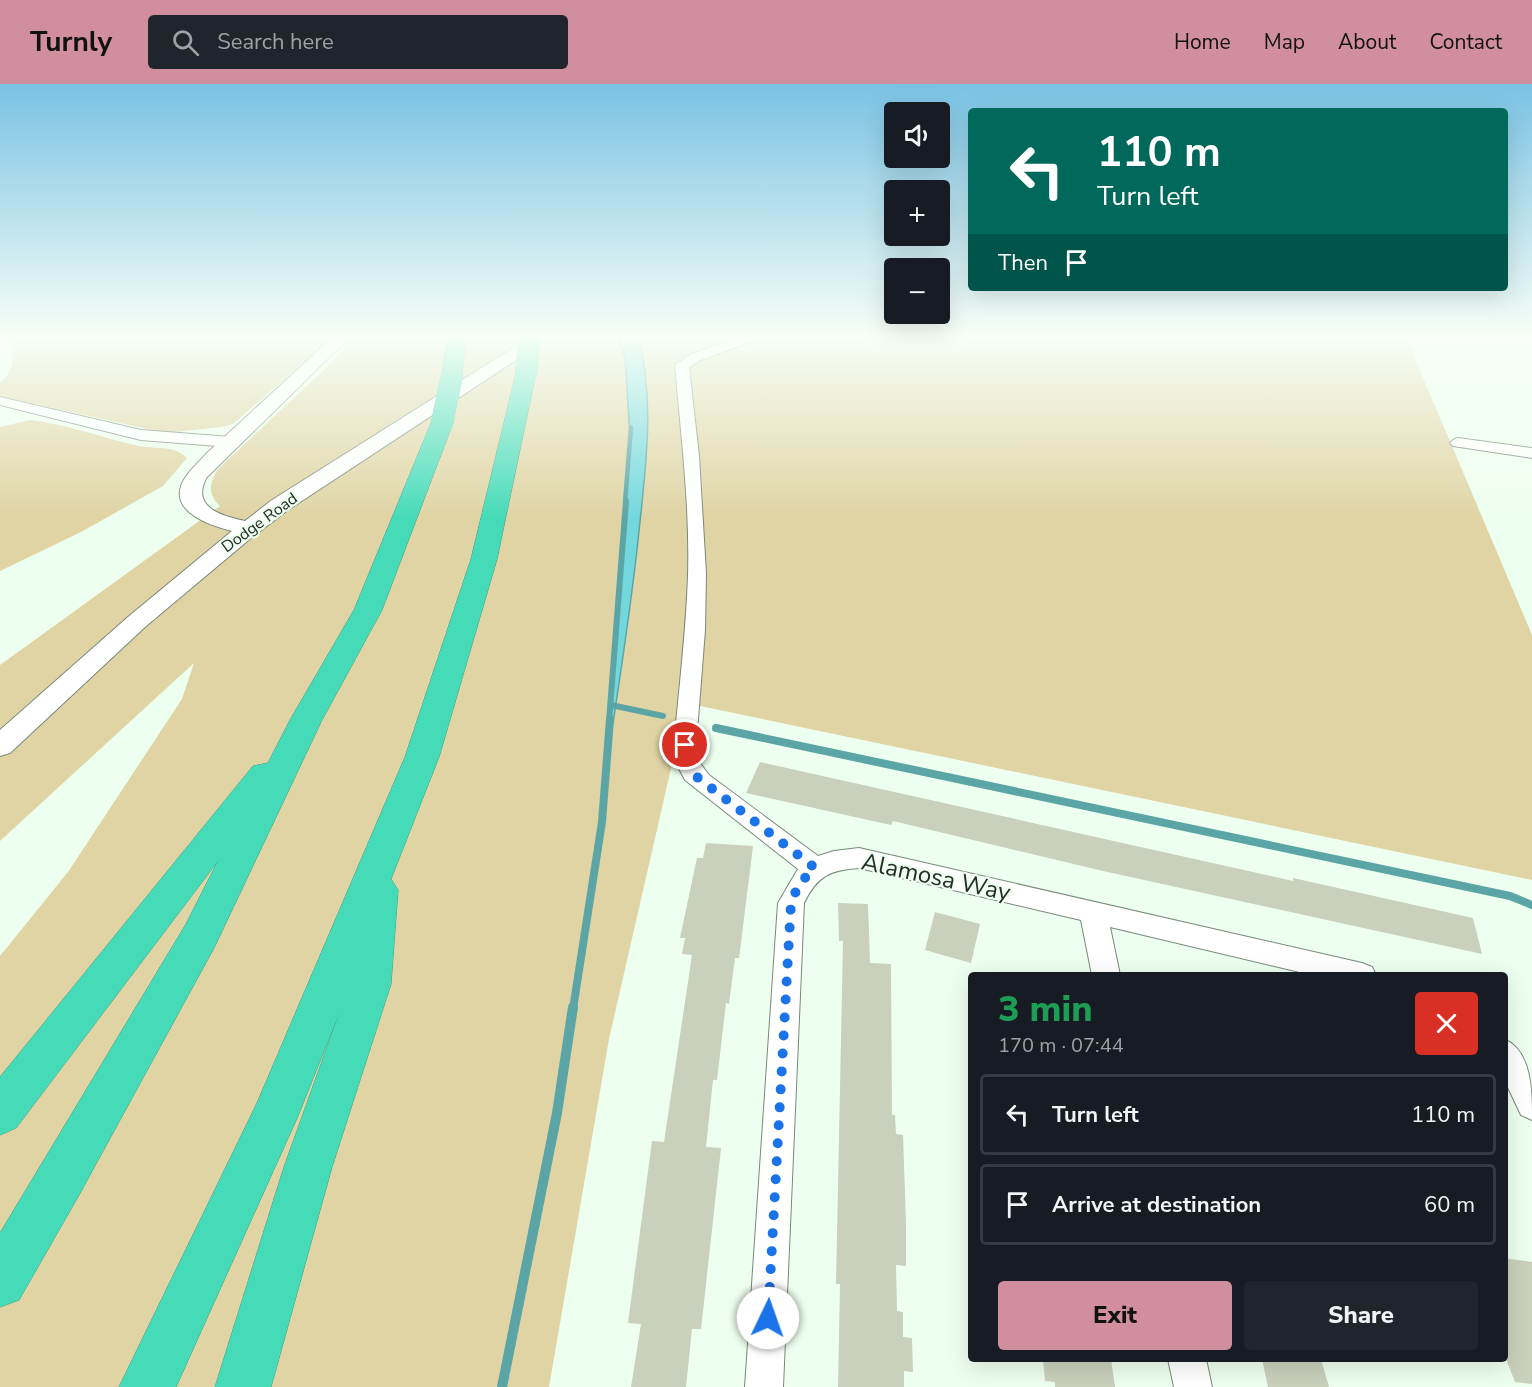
<!DOCTYPE html>
<html lang="en">
<head>
<meta charset="utf-8">
<style>
  body { margin:0; font-family:"Nunito Sans",sans-serif; background:#20242c; color:#f1f3f6; height:100vh; display:flex; flex-direction:column; font-size:22px; white-space:nowrap }
  * { box-sizing:border-box; margin:0 }
  p { font-size:20px; color:#9ea1a6 }
  .icon { flex:none; width:33px; height:33px; fill:none; stroke:currentColor; stroke-width:2; stroke-linecap:round; stroke-linejoin:round }
  .map { position:relative; flex:1; overflow:hidden }
  .side { position:absolute; left:968px; top:888px; width:540px; height:390px; display:flex; flex-direction:column; background:#171b24; border-radius:6px; box-shadow:0 6px 24px #0002 }
  .side>* { flex:none }
  .top-card { position:absolute; left:968px; top:24px; width:540px; height:183px; border-radius:6px; box-shadow:0 6px 24px #0002; background:#00695c; color:#fff; overflow:hidden }
  .controls { position:absolute; left:884px; top:18px; display:grid; gap:12px }
  .controls a { display:grid; place-items:center; width:66px; height:66px; border-radius:6px; background:#171b24; box-shadow:0 6px 24px #0002; font-size:30px }
  .pin { position:absolute; display:grid; place-items:center; width:51px; height:51px; color:#fff; margin:-26px; border:3px solid #fff; border-radius:50%; box-shadow:0 2px 6px #0007 }
  .me { position:absolute; width:66px; margin:-33px; rotate:3deg; stroke-linejoin:round; filter:drop-shadow(0 0 4px #0008) }
  .turn { display:flex; align-items:center; gap:21px; height:126px; padding:0 30px; font-size:27px }
  .turn .icon { width:78px; height:78px; stroke-width:2.5 }
  .turn b { display:block; font-size:42px; line-height:51px }
  .then { display:flex; align-items:center; height:57px; padding:0 30px; background:#0003; gap:12px; font-size:22px }
  .round { display:grid; place-items:center; flex:none; width:63px; height:63px; border-radius:6px; background:#20242c }
  .summary { display:flex; align-items:center; justify-content:space-between; height:102px; padding:0 30px }
  h1 { font-size:36px; font-weight:800; line-height:45px; color:#1e9e55 }
  .action { display:flex; gap:12px; margin-top:auto; padding:12px 30px }
  .action a { flex:1; height:69px; border-radius:6px; background:#d18e9f; color:#111; font-size:24px; font-weight:800; line-height:69px; text-align:center }
  .action a+a { background:#20242c; color:#f1f3f6 }
  ul { padding:0; list-style:none }
  li { display:flex; align-items:center; gap:18px; height:81px; margin:0 12px 9px; padding:0 18px; border:3px solid #363941; border-radius:6px }
  li div { flex:1 }
  li b { display:block; font-size:22px }
  li em { font-style:normal }
  header { display:flex; align-items:center; gap:36px; box-sizing:border-box; height:84px; padding:0 30px; background:#d18e9f; color:#111 }
  header strong { font-size:28px }
  nav { display:flex; gap:33px; margin-inline-start:auto; font-size:21px }
  .search { width:420px; height:54px; background:#20242c; display:flex; align-items:center; gap:15px; box-sizing:border-box; padding:0 21px; border-radius:6px; color:#9ea1a6; font-size:22px }
  .map>svg:first-child { display:block }
  .green { fill:#e0d4a4 }
  .water { fill:#73d8dd; stroke:#5ca5a6; stroke-width:1.5 }
  .lines { fill:none; stroke-linecap:round; stroke-linejoin:round }
  .stream-far3 { stroke:#5ca5a6; stroke-width:4.5 }
  .stream-far2 { stroke:#5ca5a6; stroke-width:6 }
  .stream-far1 { stroke:#5ca5a6; stroke-width:8 }
  .stream { stroke:#5ca5a6; stroke-width:10 }
  .building { fill:#c9d0bb }
  .minor-casing { stroke:#78897a; stroke-width:2 }
  .tertiary-casing { stroke:#78897a; stroke-width:2 }
  .motorway-casing { stroke:#3b9e85; stroke-width:1 }
  .minor { fill:#fff; fill-rule:evenodd }
  .tertiary { fill:#fff; fill-rule:evenodd }
  .motorway { fill:#46dbb8; fill-rule:evenodd }
  .motorway-bridge-casing { stroke:#3b9e85; stroke-width:22; stroke-linecap:butt }
  .motorway-bridge { stroke:#46dbb8; stroke-width:22 }
  .route { stroke:#1a73e8; stroke-width:10; stroke-dasharray:0 18 }
  .labels { text-anchor:middle; stroke-width:4.5; stroke-linejoin:round; paint-order:stroke }
  .far-street-label { font-size:16px; fill:#262d27; stroke:#edffee }
  .near-street-label { font-size:24px; fill:#262d27; stroke:#edffee }
</style>
</head>
<body>
<header>
<strong>Turnly</strong>
<div class="search"><svg class="icon" aria-label="search" viewBox="0 0 24 24"><circle cx="10" cy="10" r="6"/><path d="M15 15l6 6"/></svg>Search here</div>
<nav><a>Home</a><a>Map</a><a>About</a><a>Contact</a></nav>
</header>
<div class="map">
<svg width="1532" height="1303" viewBox="0 0 1532 1303">
  <rect width="100%" height="100%" fill="#edffee"/>
  <g class="green">
    <path d="M12 251H335L233 340 222 343 165 349 0 312V298C17 285 12 271 12 251Z"/>
    <path d="M353 251H1405L1532 551V796L686 619 609 955 549 1303H0V872L68 788 182 615 194 579 0 757V581L220 422C207 410 209 398 219 384L333 277Z"/>
    <path d="M30 336C67 340 103 354 139 362 155 365 175 361 187 374L163 402 81 448 0 487V343Z"/>
  </g>
  <path class="water" d="M618 251H638C655 316 646 381 639 447 631 525 619 601 607 678L630 352 625 274Z"/>
  <g class="lines">
    <polyline class="stream-far3" points="625,418 631,343"/>
    <g class="stream-far2">
      <polyline points="611,621 663,632"/>
      <polyline points="609,637 626,417"/>
    </g>
    <g class="stream-far1">
      <polyline points="716,644 1510,812 1532,821"/>
      <polyline points="573,925 602,738 610,635"/>
    </g>
    <polyline class="stream" points="502,1303 557,1029 573,923"/>
  </g>
  <g class="building">
    <polygon points="760,678 1293,797 1293,794 1473,834 1482,870 1103,787 893,737 891,741 746,709"/>
    <polygon points="706,759 753,762 739,874 735,874 729,920 726,919 717,996 713,996 706,1063 721,1064 701,1245 692,1245 686,1303 631,1303 641,1240 628,1239 652,1057 664,1058 692,871 682,870 685,854 680,854 697,774 703,774"/>
    <polygon points="838,819 868,820 870,879 891,880 892,1031 895,1031 896,1050 903,1051 906,1139 906,1182 896,1181 897,1227 903,1228 903,1253 912,1254 913,1288 904,1287 904,1303 838,1303 840,1200 836,1200 843,857 839,857"/>
    <polygon points="935,828 980,840 971,879 925,866"/>
    <polygon points="1504,1174 1532,1178 1532,1300 1515,1298 1504,1270"/>
    <polygon points="1043,1275 1111,1275 1115,1303 1055,1303 1055,1298 1045,1297"/>
    <polygon points="1262,1275 1321,1275 1329,1303 1268,1303"/>
  </g>
  <g class="lines">
    <defs>
      <g id="minor">
        <path d="M749 251H769L701 276 689 283 699 372 706 489 705 546 696 661 700 679 709 691 818 772 834 767 859 764 1362 879 1372 883 1376 891H1312L1110 843 1120 891H1092L1081 836 859 784C830 786 817 792 804 819L783 1303H745L778 819 798 785 685 696 676 679 674 661C679 605 686 548 688 492 690 422 681 351 675 281L691 270Z"/>
        <polygon points="1526,251 1532,251 1532,256 1527,255"/>
        <polygon points="0,313 141,346 231,353 239,358 231,363 141,356 0,321"/>
        <polygon points="1458,354 1532,364 1532,374 1453,362 1450,359 1453,356"/>
        <path d="M1504 955C1532 967 1532 1007 1532 1036L1521 1031 1504 995Z"/>
        <polygon points="1168,1275 1206,1275 1212,1303 1174,1303"/>
      </g>
      <path id="tertiary" d="M335 251H352L207 393C190 423 221 432 245 437L272 416 534 251H554L288 426 251 454 145 543 10 669 0 672V646L128 533 232 447C213 442 172 430 181 402 185 390 198 379 207 369Z"/>
      <g id="motorway">
        <polygon points="448,251 466,251 462,291 459,295 445,295 442,291"/>
        <polygon points="526,283 533,285 536,289 497,475 439,673 391,795 398,806 391,900 332,1083 271,1303 215,1303 284,1083 340,927 298,1032 176,1303 119,1303 257,1019 405,673 471,475 516,289 519,285"/>
        <polygon points="442,332 450,334 453,339 382,526 322,636 214,864 79,1111 19,1216 0,1223 0,1149 186,840 218,777 16,1044 0,1051 0,993 253,682 268,679 290,636 354,526 431,339 434,334"/>
      </g>
    </defs>
    <use href="#minor" class="minor-casing"/>
    <use href="#tertiary" class="tertiary-casing"/>
    <use href="#motorway" class="motorway-casing"/>
    <use href="#minor" class="minor"/>
    <use href="#tertiary" class="tertiary"/>
    <use href="#motorway" class="motorway"/>
    <defs>
      <g id="motorway-bridge">
        <polyline points="526,289 530,251"/>
        <polyline points="442,339 452,291"/>
      </g>
    </defs>
    <use href="#motorway-bridge" class="motorway-bridge-casing"/>
    <use href="#motorway-bridge" class="motorway-bridge"/>
  </g>
  <linearGradient id="sky" x2="0" y2="1"><stop stop-color="#79c2e4"/><stop offset="0.58" stop-color="#f7fff7"/><stop offset="1" stop-color="#f7fff7" stop-opacity="0"/></linearGradient>
  <rect width="1532" height="434" fill="url(#sky)"/>
  <g class="lines">
    <polyline class="route" points="685,661 693,690 815,784 799,800 791,819 768,1234"/>
  </g>
  <g class="labels">
    <g class="far-street-label">
      <text transform="translate(259 438) rotate(-36)" y="6">Dodge Road</text>
    </g>
    <g class="near-street-label">
      <text transform="translate(936 793) rotate(12)" y="8">Alamosa Way</text>
    </g>
  </g>
</svg>
<div class="controls">
<a><svg class="icon" aria-label="sound" viewBox="0 0 24 24"><path d="M4 9h4l5-4v14l-5-4H4zM17 9q2 3 0 6"/></svg></a>
<a>+</a>
<a>−</a>
</div>
<div class="pin" style="left:685px;top:661px;background:#d93025"><svg class="icon" aria-label="arrive" viewBox="0 0 24 24"><path d="M6 21V4h12l-3 4 3 4H6"/></svg></div>
<svg class="me" style="left:768px;top:1234px" viewBox="-20 -20 40 40"><circle r="19" fill="#fff"/><path d="M0-13L10 11 0 6-10 11z" fill="#1a73e8"/></svg>
<div class="top-card">
<div class="turn"><svg class="icon" aria-label="left" viewBox="0 0 24 24"><path d="M17 20v-9H6M10 6l-5 5 5 5"/></svg><div><b>110 m</b>Turn left</div></div>
<div class="then">Then<svg class="icon" aria-label="arrive" viewBox="0 0 24 24"><path d="M6 21V4h12l-3 4 3 4H6"/></svg></div>
</div>
<section class="side">
<div class="summary"><div><h1>3 min</h1><p>170 m · 07:44</p></div><a class="round" style="background:#d93025;color:#fff"><svg class="icon" aria-label="close" viewBox="0 0 24 24"><path d="M6 6l12 12M18 6L6 18"/></svg></a></div>
<ul>
<li><svg class="icon" aria-label="left" viewBox="0 0 24 24"><path d="M17 20v-9H6M10 6l-5 5 5 5"/></svg><div><b>Turn left</b></div><em>110 m</em></li>
<li><svg class="icon" aria-label="arrive" viewBox="0 0 24 24"><path d="M6 21V4h12l-3 4 3 4H6"/></svg><div><b>Arrive at destination</b></div><em>60 m</em></li>
</ul>
<div class="action"><a>Exit</a><a>Share</a></div>
</section>
</div>
</body>
</html>
